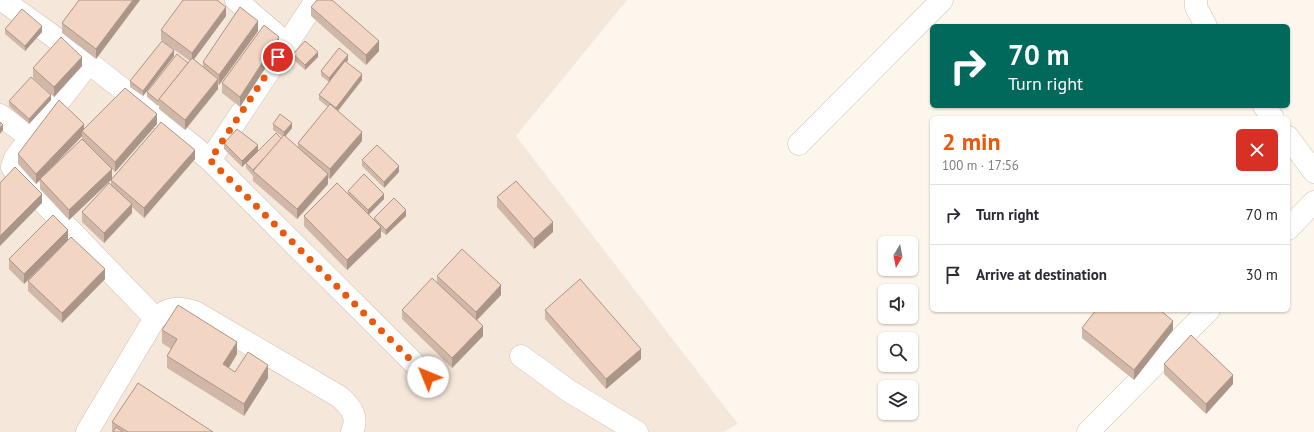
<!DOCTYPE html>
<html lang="en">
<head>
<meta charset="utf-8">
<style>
  body { margin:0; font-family:"PT Sans",sans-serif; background:#f7f7f7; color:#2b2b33; height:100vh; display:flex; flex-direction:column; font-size:15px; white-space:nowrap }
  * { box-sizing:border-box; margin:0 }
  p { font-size:13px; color:#7c7c81 }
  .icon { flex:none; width:22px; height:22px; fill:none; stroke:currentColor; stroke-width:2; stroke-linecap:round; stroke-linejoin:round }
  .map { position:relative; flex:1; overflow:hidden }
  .drawer { position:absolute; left:930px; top:116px; width:360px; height:196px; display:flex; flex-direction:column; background:#fff; border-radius:6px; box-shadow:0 1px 3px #0004 }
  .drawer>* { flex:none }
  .guide { position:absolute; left:930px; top:24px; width:360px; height:84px; border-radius:6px; box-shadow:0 1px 3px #0004; background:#00695c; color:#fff; overflow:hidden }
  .needle { width:26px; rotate:190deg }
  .fabs { position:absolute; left:878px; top:236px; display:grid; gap:8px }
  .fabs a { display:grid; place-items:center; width:40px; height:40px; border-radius:6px; background:#fff; box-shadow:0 1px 3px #0004; font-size:20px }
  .pin { position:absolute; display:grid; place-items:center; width:34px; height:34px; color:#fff; margin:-17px; border:2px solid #fff; border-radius:50%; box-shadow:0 1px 4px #0007 }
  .me { position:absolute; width:44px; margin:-22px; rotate:315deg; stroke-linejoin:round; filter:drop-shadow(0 0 3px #0008) }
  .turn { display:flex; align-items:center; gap:14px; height:84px; padding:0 12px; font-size:18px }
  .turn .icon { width:52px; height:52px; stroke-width:2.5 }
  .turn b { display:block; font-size:28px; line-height:34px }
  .round { display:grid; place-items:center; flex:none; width:42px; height:42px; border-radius:6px; background:#f7f7f7 }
  .headline { display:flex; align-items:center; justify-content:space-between; height:68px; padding:0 12px }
  h1 { font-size:24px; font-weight:600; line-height:30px; color:#ea580c }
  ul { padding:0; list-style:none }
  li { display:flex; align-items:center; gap:12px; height:60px; padding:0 12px; border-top:1px solid #e1e1e2 }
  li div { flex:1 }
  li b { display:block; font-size:15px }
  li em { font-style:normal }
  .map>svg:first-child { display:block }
  .residential { fill:#f5e8da }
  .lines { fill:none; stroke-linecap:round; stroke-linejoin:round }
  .minor-casing { stroke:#d1beb0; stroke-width:23 }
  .minor { stroke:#fff; stroke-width:22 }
  .wall { fill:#d1b7a8; fill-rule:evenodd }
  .shaded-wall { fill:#aa9588 }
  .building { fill:#f3d5c3; stroke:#aa9588 }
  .route { stroke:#ea580c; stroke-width:7; stroke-dasharray:0 12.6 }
</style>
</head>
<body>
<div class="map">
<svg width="1314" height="432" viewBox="0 0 1314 432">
  <rect width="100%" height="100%" fill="#fdf6ec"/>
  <polygon class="residential" points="0,0 627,0 516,136 738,424 723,432 0,432"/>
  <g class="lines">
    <defs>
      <g id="minor">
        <polyline points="2,0 46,31 89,63 148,109 210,160 428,377"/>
        <polyline points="236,0 287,44"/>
        <polyline points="1196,0 1196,7 1206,26"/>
        <polyline points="89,63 15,158 12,167 18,176 155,318"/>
        <polyline points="1264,106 1273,118"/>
        <polyline points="0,115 31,138"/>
        <polyline points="1288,137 1314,172"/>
        <polyline points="799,144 942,0"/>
        <polyline points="210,160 315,2"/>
        <polyline points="1288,229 1314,202"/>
        <polyline points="521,356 569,391 637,432"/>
        <path d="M87 432 155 318C170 307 178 307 195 312L340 397C351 407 359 417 352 432"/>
        <polyline points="1088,432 1209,310"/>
      </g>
    </defs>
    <use href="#minor" class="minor-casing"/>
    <use href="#minor" class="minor"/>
  </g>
  <g class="wall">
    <polygon points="79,0 140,0 96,59 62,33 62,23"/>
    <polygon points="311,7 379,51 366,65 311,16"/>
    <polygon points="226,16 194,59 203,67 203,62 258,31 219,85 218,84 218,89 185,130 159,109 159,105 158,106 147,97 147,92 188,63 190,61 161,40 161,30"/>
    <polygon points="5,29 42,32 25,51 5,34"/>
    <polygon points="279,47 240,107 222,93 222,83"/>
    <polygon points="293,54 318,57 305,70 293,59"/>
    <polygon points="174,56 143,96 130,87 130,81"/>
    <polygon points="348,60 346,62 362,80 338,111 362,141 330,179 328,178 328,184 297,219 253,181 253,176 246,168 246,163 282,139 283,137 273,130 273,124 292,128 285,136 298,147 298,143 328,107 319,100 319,95 329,82 321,76 321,71"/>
    <polygon points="82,66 54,97 33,78 33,68"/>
    <polygon points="51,100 29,124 9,106 9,101"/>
    <path d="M157 124 115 172 104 161 112 179 195 159 144 218 132 207V213L104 243 82 222V212L111 184V180L69 220 40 189V180L36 184 18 164V154L84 129ZM82 136V139L44 175Z"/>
    <polygon points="224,143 258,151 242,167 224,149"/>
    <polygon points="362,160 399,172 384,188 362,166"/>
    <polygon points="348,191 384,199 369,215 374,220 374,218 406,216 386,235 381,231 381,237 347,270 304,226 304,216 348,194"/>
    <polygon points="497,197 553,232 534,249 497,207"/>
    <polygon points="68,240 105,279 62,323 28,291 28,281 66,241 24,284 9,269 9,259"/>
    <polygon points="437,276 501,295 477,320 483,336 452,368 402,319 402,310 437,283"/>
    <polygon points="545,310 641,359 606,389 545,319"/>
    <polygon points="1082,328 1173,330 1134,380 1082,338"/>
    <polygon points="162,330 237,354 229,368 235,372 268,378 244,416 167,368 167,356 171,349 162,343"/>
    <polygon points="1164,364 1233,384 1206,414 1164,374"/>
    <polygon points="112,422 213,432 112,432"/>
  </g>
  <g class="shaded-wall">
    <polygon points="133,0 140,0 96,59 96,49"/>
    <polygon points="226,7 226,16 192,62 192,53"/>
    <polygon points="258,21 258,31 219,85 219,75"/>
    <polygon points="42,26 42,32 25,51 25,46"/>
    <polygon points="279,37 279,47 240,107 240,97"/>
    <polygon points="379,41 379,51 366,65 366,55"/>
    <polygon points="174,50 174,56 143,96 143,91"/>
    <polygon points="318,52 318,57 305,70 305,65"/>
    <polygon points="348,55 348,60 329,83 329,78"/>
    <polygon points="82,57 82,66 54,97 54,87"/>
    <polygon points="362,74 362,80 336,113 336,108"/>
    <polygon points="218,79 218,89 185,130 185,120"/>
    <polygon points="51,95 51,100 29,124 29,119"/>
    <polygon points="157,114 157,124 115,172 115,162"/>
    <polygon points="292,123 292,128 284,138 284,132"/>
    <polygon points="84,124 84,133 82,131 82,136 36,184 36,174"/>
    <polygon points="3,125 3,130 0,134 0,128"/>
    <polygon points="362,132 362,141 330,179 330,169"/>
    <polygon points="258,145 258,151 242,167 242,161"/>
    <polygon points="195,150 195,159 144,218 144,208"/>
    <polygon points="399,166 399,172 384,188 384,182"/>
    <polygon points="112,169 112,179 69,220 69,210"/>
    <polygon points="328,174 328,184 297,219 297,209"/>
    <polygon points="42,194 42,203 0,246 0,236"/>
    <polygon points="384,194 384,199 368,215 368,210"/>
    <polygon points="132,204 132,213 104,243 104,233"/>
    <polygon points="406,210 406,216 386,235 386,230"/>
    <polygon points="553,222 553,232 534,249 534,239"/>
    <polygon points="381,227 381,237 347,270 347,260"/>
    <polygon points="68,230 68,240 24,284 24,274"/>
    <polygon points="105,269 105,279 62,323 62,313"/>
    <polygon points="501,285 501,295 476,321 476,312"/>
    <polygon points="1173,321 1173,330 1134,380 1134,370"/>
    <polygon points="483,326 483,336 452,368 452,358"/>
    <polygon points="237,342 237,354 223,377 223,364"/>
    <polygon points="641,349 641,359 606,389 606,379"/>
    <polygon points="268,365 268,378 244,416 244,404"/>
    <polygon points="1233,375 1233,384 1206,414 1206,404"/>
  </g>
  <g class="building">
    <polygon points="79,0 133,0 96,49 62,23"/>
    <polygon points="183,0 217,0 226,7 192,53 161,30"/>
    <polygon points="317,0 332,0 379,41 366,55 311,7"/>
    <polygon points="240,7 258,21 219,75 203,62"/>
    <polygon points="22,9 42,26 25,46 5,29"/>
    <polygon points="264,25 279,37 240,97 222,83"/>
    <polygon points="61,37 82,57 54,87 33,68"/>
    <polygon points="162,41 174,50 143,91 130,81"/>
    <polygon points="305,41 318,52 305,65 293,54"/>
    <polygon points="339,48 348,55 329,78 321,71"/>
    <polygon points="177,54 188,63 158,101 147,92"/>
    <polygon points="192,58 218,79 185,120 159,99"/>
    <polygon points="345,61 362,74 336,108 319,95"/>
    <polygon points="31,77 51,95 29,119 9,101"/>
    <polygon points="125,88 157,114 115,162 82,131"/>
    <polygon points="59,100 84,124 36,174 18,154"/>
    <polygon points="330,104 362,132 330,169 298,143"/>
    <polygon points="280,114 292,123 284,132 273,124"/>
    <polygon points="0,122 3,125 0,128"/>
    <polygon points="161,122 195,150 144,208 111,180"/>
    <polygon points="237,129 258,145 242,161 224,143"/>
    <polygon points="276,133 282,139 253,170 246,163"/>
    <polygon points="284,135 328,174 297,209 253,171"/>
    <polygon points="82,139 112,169 69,210 40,179"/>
    <polygon points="377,145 399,166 384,182 362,160"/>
    <polygon points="15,167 42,194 0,236 0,183"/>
    <polygon points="364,174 384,194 368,210 348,191"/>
    <polygon points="516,181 553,222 534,239 497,197"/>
    <polygon points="109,183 132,204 104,233 82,212"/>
    <polygon points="337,183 381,227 347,260 304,216"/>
    <polygon points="394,198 406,210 386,230 374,218"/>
    <polygon points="53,215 68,230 24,274 9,259"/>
    <polygon points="71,237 105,269 62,313 28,281"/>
    <polygon points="462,249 501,285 476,312 437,276"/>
    <polygon points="432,278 483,326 452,358 402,310"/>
    <polygon points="580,279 641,349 606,379 545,310"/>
    <polygon points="178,305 237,342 223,364 235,372 248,352 268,365 244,404 167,356 177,339 162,330"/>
    <polygon points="1096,310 1160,310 1173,321 1134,370 1082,328"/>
    <polygon points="1191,335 1233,375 1206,404 1164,364"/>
    <polygon points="138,383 213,432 128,432 112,422"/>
    <polygon points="116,427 123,432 113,432"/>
  </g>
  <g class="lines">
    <polyline class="route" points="278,57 210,160 428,377"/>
  </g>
</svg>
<div class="fabs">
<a><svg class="needle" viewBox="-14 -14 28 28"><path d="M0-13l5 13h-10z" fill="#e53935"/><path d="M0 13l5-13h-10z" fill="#7c7c81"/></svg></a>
<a><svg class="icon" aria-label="sound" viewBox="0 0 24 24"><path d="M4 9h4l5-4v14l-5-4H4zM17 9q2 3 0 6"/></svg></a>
<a><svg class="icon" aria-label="search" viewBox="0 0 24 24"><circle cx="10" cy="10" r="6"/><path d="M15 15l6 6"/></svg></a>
<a><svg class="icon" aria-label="layers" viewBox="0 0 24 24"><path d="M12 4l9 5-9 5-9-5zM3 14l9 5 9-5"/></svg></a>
</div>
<div class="pin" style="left:278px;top:57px;background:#d93025"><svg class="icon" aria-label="arrive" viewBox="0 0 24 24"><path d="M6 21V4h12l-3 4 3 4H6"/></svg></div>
<svg class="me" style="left:428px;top:377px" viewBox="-20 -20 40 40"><circle r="19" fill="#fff"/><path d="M0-13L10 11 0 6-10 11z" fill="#ea580c"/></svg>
<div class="guide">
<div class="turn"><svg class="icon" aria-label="right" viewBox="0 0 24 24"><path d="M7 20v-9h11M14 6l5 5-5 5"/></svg><div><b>70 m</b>Turn right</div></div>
</div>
<section class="drawer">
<div class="headline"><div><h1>2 min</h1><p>100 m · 17:56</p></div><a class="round" style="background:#d93025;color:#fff"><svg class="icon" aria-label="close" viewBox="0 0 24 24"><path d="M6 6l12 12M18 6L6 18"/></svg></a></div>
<ul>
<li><svg class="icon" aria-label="right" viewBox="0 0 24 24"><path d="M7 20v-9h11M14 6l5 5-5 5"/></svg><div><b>Turn right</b></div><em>70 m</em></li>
<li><svg class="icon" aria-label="arrive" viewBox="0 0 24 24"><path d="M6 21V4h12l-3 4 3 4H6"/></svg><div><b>Arrive at destination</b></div><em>30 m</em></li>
</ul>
</section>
</div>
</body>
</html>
